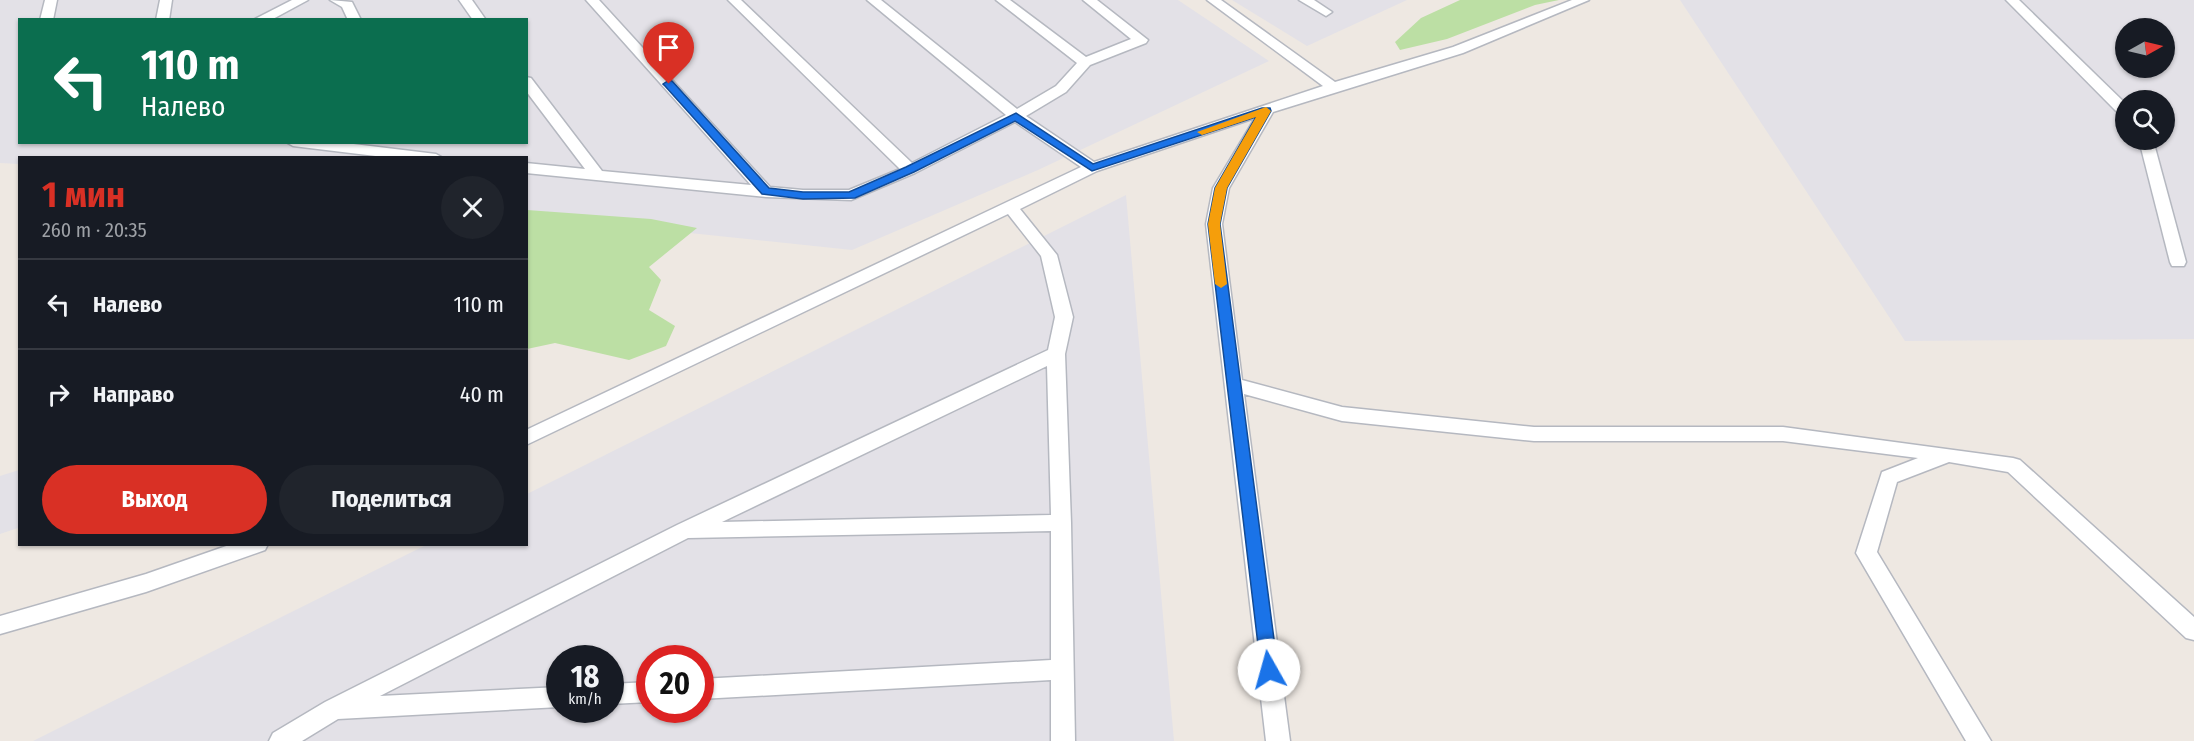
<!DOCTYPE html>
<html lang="ru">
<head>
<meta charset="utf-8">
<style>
  body { margin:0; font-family:"Fira Sans Condensed",sans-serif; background:#20242c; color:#f1f3f6; height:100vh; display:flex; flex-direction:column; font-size:22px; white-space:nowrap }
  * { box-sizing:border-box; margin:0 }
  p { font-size:20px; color:#9ea1a6 }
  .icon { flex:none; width:33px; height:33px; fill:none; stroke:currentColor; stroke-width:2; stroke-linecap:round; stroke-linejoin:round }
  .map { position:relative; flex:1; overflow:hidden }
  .panel { position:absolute; left:18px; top:156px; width:510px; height:390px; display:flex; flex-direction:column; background:#171b24; border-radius:0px; box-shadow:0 2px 4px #0004 }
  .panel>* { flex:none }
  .banner { position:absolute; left:18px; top:18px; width:510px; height:126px; border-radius:0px; box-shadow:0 2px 4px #0004; background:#0b6e4f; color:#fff; overflow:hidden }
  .needle { width:39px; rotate:82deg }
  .controls { position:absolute; left:2115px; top:18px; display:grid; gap:12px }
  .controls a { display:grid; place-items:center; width:60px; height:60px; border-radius:50%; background:#171b24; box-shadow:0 2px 4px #0004; font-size:30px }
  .speed { position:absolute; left:546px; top:645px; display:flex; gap:12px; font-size:30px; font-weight:700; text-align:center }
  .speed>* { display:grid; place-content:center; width:78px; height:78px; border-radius:50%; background:#171b24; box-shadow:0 2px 4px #0004; line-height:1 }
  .speed small { font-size:15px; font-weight:400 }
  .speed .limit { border:9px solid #d22; background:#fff; color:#111 }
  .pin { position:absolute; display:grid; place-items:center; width:51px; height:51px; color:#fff; margin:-62px -26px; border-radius:50% 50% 50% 0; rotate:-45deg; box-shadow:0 0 6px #0007 }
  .pin .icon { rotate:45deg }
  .me { position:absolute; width:66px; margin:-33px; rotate:353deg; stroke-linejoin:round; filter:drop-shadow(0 0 4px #0008) }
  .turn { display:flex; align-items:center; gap:21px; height:126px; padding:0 24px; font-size:27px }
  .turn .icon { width:78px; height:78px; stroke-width:2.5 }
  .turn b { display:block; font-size:42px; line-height:51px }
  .round { display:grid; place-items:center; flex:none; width:63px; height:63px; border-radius:32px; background:#20242c }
  .summary { display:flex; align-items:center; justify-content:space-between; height:102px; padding:0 24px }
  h1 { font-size:36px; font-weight:700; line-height:45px; color:#d93025 }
  .action { display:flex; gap:12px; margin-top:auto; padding:12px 24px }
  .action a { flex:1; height:69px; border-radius:36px; background:#d93025; color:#fff; font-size:24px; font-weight:700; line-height:69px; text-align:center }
  .action a+a { background:#20242c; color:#f1f3f6 }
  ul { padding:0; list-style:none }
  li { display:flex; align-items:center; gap:18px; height:90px; padding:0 24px; border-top:2px solid #363941 }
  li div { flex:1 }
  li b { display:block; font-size:22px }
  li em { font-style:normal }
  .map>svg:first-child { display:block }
  .industrial { fill:#e3e1e7; fill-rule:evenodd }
  .green { fill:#bcdfa4 }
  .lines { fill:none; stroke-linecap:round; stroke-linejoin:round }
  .lane-casing { stroke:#b5b8c0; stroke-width:3 }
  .lane { fill:#fff; fill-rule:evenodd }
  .route { fill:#1a73e8; stroke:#114b97; stroke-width:1.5 }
  .slow { fill:#f59e0b }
</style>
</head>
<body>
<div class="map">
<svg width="2194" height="741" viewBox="0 0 2194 741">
  <rect width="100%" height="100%" fill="#eee8e2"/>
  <g class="industrial">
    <path d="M0 0H1178L1269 61 1038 170 852 250 527 216 526 158H20L19 164 0 163ZM20 20H526V142H20Z"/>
    <polygon points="1232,0 1407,0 1307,46"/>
    <path d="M1680 0H2194V339L1905 341ZM2126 28H2164V68H2126ZM2126 100H2164V140H2126Z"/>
    <path d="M1126 195 1174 741H33L426 545 526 544 527 494ZM560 658H610V710H560ZM650 658H700V710H650Z"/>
    <polygon points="19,470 18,528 0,534 0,476"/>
  </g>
  <g class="green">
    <polygon points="1460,0 1559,0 1535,5 1447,39 1400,50 1395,42 1421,18"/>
    <polygon points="527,210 651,219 697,228 649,267 661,280 649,310 675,326 666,346 629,360 555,343 527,349"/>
  </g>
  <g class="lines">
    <defs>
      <g id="lane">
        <polygon points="45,0 57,0 53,20 40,20"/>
        <polygon points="160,0 172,0 169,20 156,20"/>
        <polygon points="292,0 308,0 271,20 253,20"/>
        <polygon points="330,0 352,2 361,20 348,20 342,7"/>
        <polygon points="459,0 472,0 486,20 473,20"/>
        <path d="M586 0H599L770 187 803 190H849L900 169 728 0H741L912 163 1006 115 867 0H881L1017 109 1056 86 1077 63 996 0H1010L1086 57 1131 39 1083 0H1097L1148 40 1146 43 1090 65 1066 92 1026 116 1094 162 1323 86 1207 0H1221L1335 82 1453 47 1572 0H1589L1463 53 1273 112 1229 188 1222 224 1242 380 1342 407 1534 427H1783L2013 458 2020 460 2194 617V640L2186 638 2008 472 1949 462 1897 482 1877 552 1991 741H1966L1856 553 1882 472 1918 458 1783 441H1534L1342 421 1244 394 1290 741H1266L1206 224 1213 188 1255 118 1097 171 1020 209 1057 255 1073 317 1065 354 1071 523 1075 741H1051V680L700 699V679L1051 660V531L688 538 380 696 560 687V707L338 719 302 741H269L273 733 325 702 677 525 1048 350 1055 317 1041 256 1008 214 526 445V430L1081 167 1015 122 915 173 851 200 766 197 526 173V163L585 169 526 91V77L531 78 602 171 751 185ZM1047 366 1051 515 722 522Z"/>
        <polygon points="1299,0 1314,0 1332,12 1326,16"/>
        <polygon points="2006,0 2019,0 2126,104 2126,117 2121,116"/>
        <polygon points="2139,140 2153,140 2186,262 2184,266 2172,266 2170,262"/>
        <polygon points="286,142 337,142 436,154 443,158 392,158 293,146"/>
        <polygon points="232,544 268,544 265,550 146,592 0,634 0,616 146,574"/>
        <polygon points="650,682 650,702 610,704 610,684"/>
      </g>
    </defs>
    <use href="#lane" class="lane-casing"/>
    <use href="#lane" class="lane"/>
  </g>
  <polygon class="route" points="669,80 672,81 769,188 803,192 849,192 906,167 1016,113 1093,164 1262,108 1270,108 1271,111 1227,188 1220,224 1278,670 1275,675 1269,677 1263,675 1261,670 1208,224 1215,188 1256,117 1092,171 1015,121 914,172 855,198 803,199 762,194 665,86 663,84"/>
  <polygon class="slow" points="1266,107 1271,111 1227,188 1220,224 1227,284 1221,288 1215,284 1208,224 1215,188 1256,117 1202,135 1197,132"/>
</svg>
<div class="controls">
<a><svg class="needle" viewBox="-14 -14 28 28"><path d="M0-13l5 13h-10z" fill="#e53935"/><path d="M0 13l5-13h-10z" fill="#9ea1a6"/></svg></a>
<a><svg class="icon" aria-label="search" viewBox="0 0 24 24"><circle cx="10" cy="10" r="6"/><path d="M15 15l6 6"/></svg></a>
</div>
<div class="speed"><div>18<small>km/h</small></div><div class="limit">20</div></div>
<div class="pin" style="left:669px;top:84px;background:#d93025"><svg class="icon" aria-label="arrive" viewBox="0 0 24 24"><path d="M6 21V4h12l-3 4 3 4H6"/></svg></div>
<svg class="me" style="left:1269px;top:670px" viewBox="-20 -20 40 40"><circle r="19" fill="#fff"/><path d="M0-13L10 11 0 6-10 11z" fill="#1a73e8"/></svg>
<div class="banner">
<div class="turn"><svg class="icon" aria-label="left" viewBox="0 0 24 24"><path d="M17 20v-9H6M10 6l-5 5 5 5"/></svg><div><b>110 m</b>Налево</div></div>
</div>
<section class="panel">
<div class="summary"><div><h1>1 мин</h1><p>260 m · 20:35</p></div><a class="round"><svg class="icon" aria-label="close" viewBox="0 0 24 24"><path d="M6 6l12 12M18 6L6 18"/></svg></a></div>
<ul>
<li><svg class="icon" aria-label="left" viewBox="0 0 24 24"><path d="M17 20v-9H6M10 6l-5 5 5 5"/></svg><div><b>Налево</b></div><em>110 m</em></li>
<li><svg class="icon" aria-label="right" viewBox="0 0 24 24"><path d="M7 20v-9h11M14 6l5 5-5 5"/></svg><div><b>Направо</b></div><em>40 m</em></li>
</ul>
<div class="action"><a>Выход</a><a>Поделиться</a></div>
</section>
</div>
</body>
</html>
